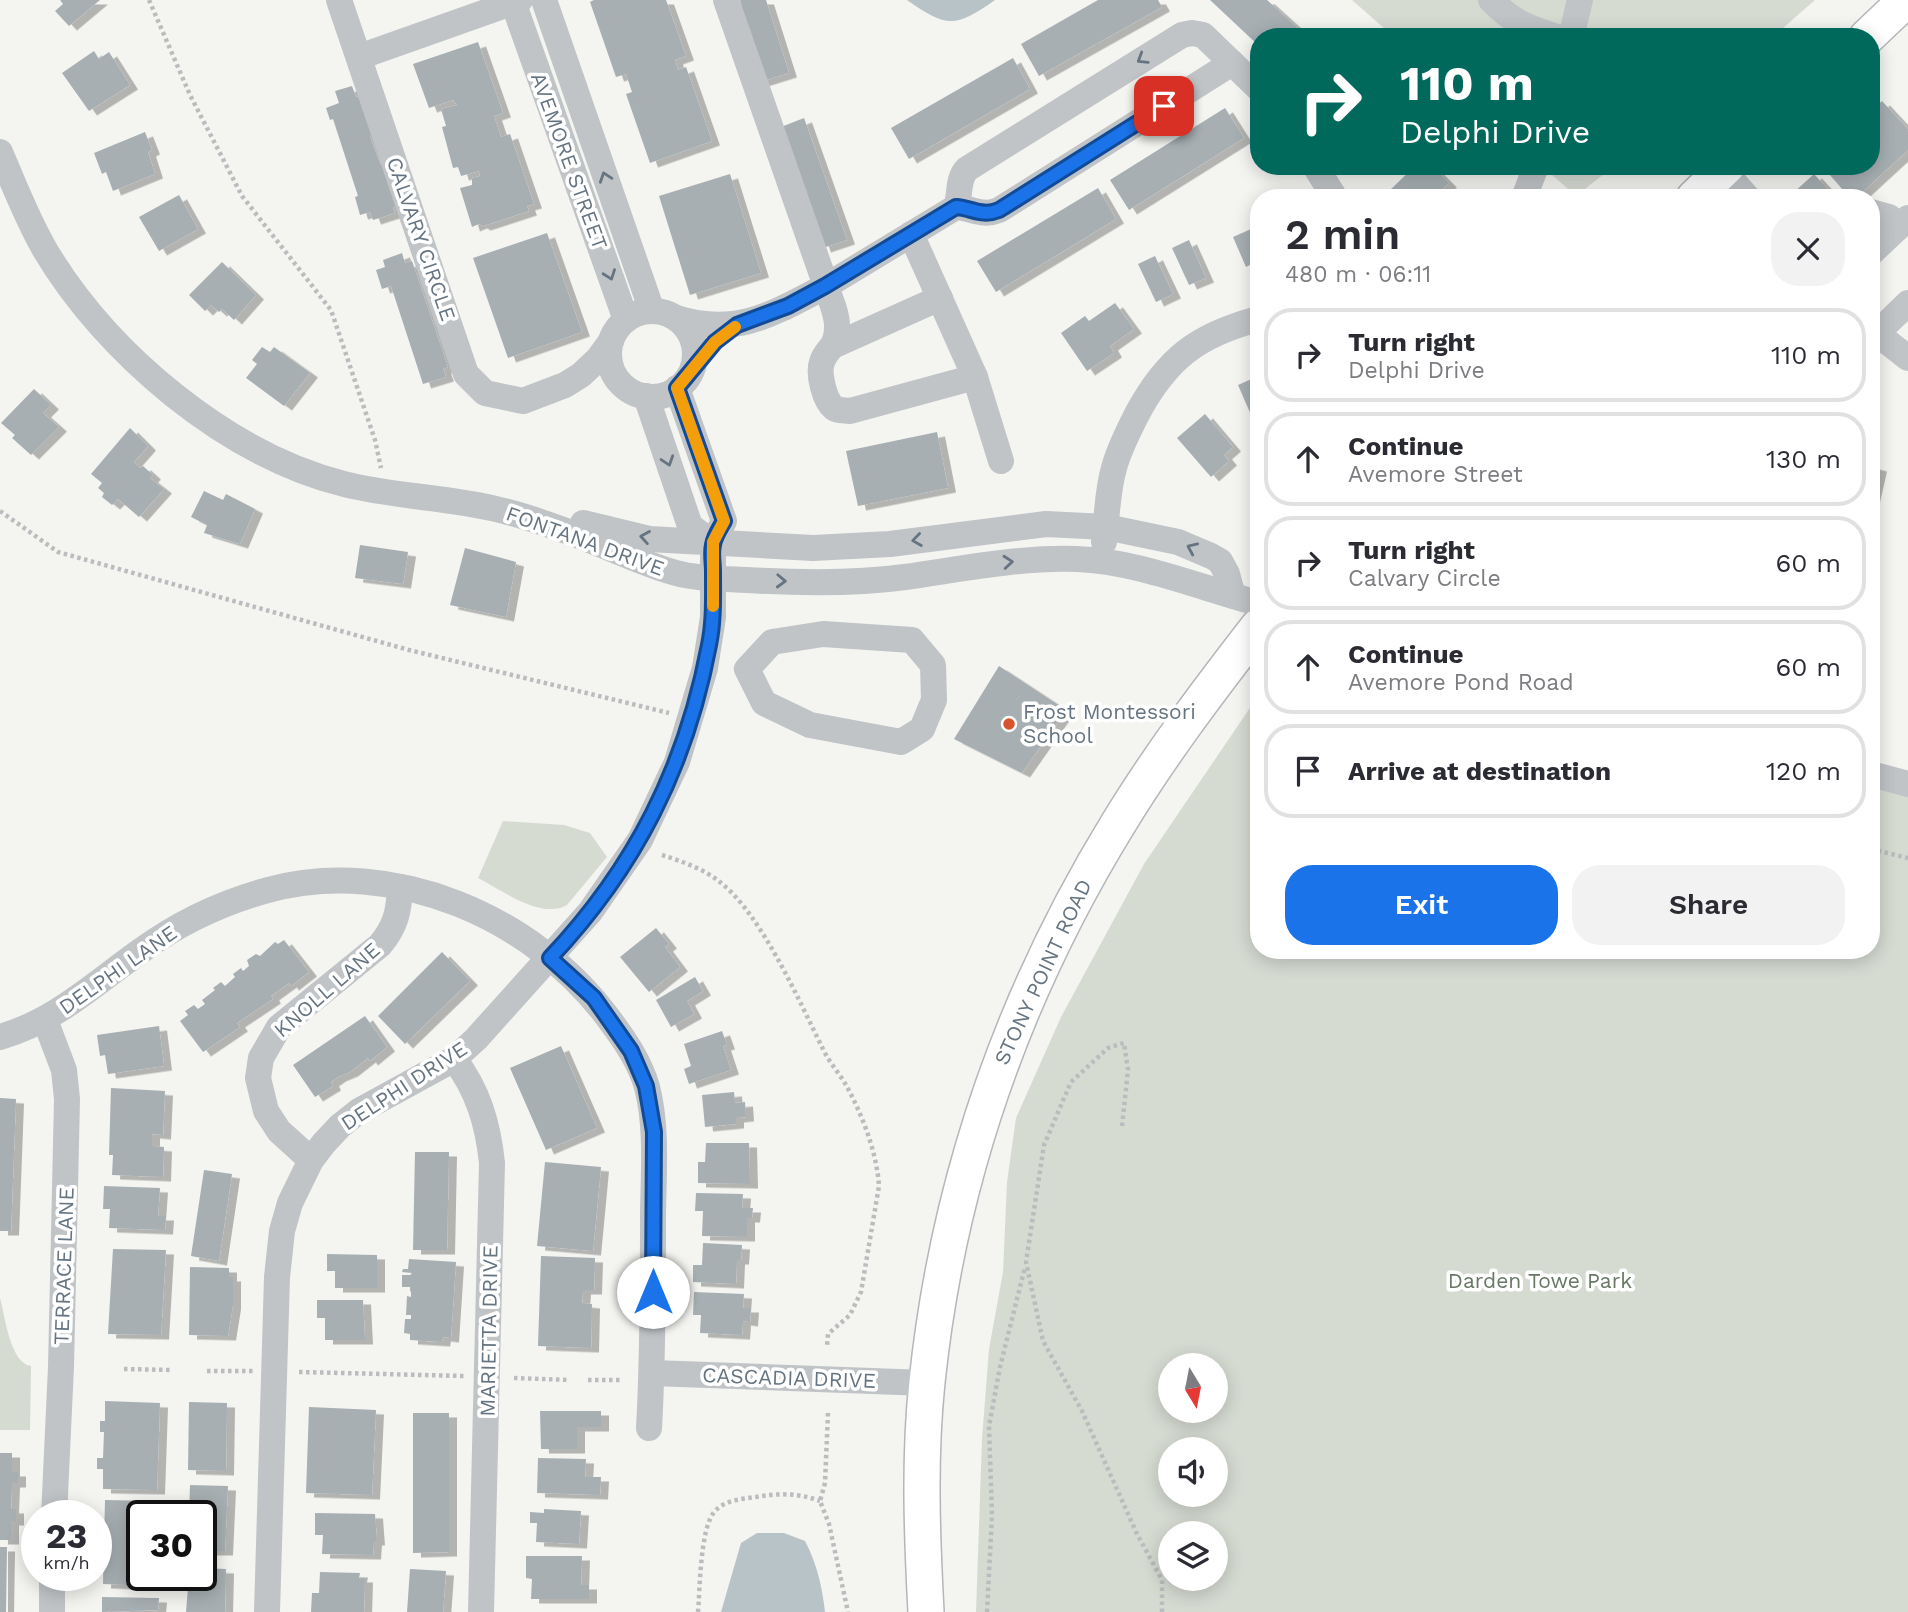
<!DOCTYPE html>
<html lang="en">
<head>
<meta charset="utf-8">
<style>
  body { margin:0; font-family:"Work Sans",sans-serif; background:#f2f2f3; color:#2b2b33; height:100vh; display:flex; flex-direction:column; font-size:26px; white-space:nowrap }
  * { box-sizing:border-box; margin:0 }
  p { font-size:23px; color:#7c7c81 }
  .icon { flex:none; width:38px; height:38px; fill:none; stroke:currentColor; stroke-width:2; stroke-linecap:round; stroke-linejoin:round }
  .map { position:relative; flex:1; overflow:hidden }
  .panel { position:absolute; left:1250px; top:189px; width:630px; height:770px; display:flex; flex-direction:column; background:#fff; border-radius:28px; box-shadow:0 4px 18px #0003 }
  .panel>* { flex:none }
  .hud { position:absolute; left:1250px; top:28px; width:630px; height:147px; border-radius:28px; box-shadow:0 4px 18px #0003; background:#00695c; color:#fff; overflow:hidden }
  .needle { width:46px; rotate:170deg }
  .controls { position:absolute; left:1158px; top:1353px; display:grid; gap:14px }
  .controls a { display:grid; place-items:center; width:70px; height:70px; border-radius:50%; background:#fff; box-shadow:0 4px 18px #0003; font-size:35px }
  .speed { position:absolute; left:21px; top:1500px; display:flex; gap:14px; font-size:35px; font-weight:700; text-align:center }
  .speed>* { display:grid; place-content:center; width:91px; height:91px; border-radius:50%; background:#fff; box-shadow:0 4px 18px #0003; line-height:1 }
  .speed small { font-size:18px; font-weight:400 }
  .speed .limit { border:4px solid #111; border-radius:10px; background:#fff; color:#111 }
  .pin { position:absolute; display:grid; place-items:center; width:60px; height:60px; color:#fff; margin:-30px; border-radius:14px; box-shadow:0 4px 10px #0006 }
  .me { position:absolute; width:77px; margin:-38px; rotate:0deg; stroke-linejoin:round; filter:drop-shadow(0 0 5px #0008) }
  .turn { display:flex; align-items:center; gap:24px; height:147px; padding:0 35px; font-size:32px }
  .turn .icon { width:91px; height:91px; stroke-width:2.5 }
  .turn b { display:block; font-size:49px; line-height:60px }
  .round { display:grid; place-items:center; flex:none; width:74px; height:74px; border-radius:28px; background:#f2f2f3 }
  .headline { display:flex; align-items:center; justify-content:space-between; height:119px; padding:0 35px }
  h1 { font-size:42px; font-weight:600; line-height:52px }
  .cta { display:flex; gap:14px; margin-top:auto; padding:14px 35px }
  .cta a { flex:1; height:80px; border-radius:28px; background:#1a73e8; color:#fff; font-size:28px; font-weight:600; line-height:80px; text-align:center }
  .cta a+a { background:#f2f2f3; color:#2b2b33 }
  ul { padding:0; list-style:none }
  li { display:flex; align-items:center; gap:21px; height:94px; margin:0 14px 10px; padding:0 21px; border:4px solid #e1e1e2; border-radius:28px }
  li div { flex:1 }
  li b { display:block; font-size:26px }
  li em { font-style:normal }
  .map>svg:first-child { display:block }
  .green { fill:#d6dbd2; fill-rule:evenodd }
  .water { fill:#b8c3c7 }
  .building { fill:#a7afb3; filter:url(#shadow) }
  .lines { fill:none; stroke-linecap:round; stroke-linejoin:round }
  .major-casing { stroke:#b3b7ba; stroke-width:38 }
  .path { stroke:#babcbe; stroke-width:4.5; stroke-dasharray:3.5 3.5; stroke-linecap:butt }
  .minor { stroke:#c0c4c7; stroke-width:26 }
  .major { stroke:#fff; stroke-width:35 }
  .oneway { stroke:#657480 }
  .route-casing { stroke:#114b97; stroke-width:18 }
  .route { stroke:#1a73e8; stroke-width:12 }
  .slow { stroke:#f59e0b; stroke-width:12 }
  .poi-dot { fill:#d7552e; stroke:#fff; stroke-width:2.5 }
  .labels { text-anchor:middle; stroke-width:7; stroke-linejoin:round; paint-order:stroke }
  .street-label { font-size:21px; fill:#657480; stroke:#fff }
  .poi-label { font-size:21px; fill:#657480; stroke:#fff; text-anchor:start }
  .park-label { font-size:21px; fill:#687864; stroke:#fff }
</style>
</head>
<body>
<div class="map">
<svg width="1908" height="1612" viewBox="0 0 1908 1612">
  <defs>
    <filter id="shadow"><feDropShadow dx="8" dy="4.5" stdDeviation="0" flood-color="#0004"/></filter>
  </defs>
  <rect width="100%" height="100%" fill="#f4f4f1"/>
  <g class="green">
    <polygon points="1352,0 1815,0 1773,37 1394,37"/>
    <polygon points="1542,166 1614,166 1576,196"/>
    <path d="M1258 696V950H1871V777L1908 786V1612H976L982 1439 989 1349 1003 1272 1007 1182 1016 1118 1061 1017 1144 864ZM1171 1365H1216V1410H1171ZM1171 1449H1216V1494H1171ZM1171 1533H1216V1578H1171Z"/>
    <path d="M503 821 564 825 590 833 607 857 567 905C542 920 501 890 478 878Z"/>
    <path d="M0 1298C5 1316 10 1363 31 1366L30 1430H0Z"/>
  </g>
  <g class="water">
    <path d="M907 0H995C955 28 947 28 907 0Z"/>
    <path d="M757 1533H784L805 1541C817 1564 822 1586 825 1612H721L741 1543Z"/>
  </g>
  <g class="building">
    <polygon points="60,0 100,0 69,26 55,11 63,4"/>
    <polygon points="594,0 666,0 686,56 675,60 678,70 686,67 712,141 650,163 626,94 632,92 626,74 616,77 590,2"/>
    <polygon points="740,0 766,0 789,73 760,82"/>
    <polygon points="1098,0 1158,0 1162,7 1039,76 1021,44"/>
    <polygon points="1210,0 1267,0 1299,29 1292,37 1258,37 1258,45"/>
    <polygon points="478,42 503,113 494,116 501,137 510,134 534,204 527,206 529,211 483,226 479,224 472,227 460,188 472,185 472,178 480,176 479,171 461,176 458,167 453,168 442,127 446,126 441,109 457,105 453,100 429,108 413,64"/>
    <polygon points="94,51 99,59 109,52 130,85 89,111 62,73"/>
    <polygon points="1013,58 1030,89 909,159 891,128"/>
    <polygon points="352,86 356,97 359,96 373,135 370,136 374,148 381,165 383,165 397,206 393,208 395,213 373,220 370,212 360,215 355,197 358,196 333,119 330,120 326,108 339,103 335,91"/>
    <polygon points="1882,101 1908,129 1908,150 1856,198 1850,198 1822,166 1871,166 1871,111"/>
    <polygon points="1225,108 1244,138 1129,210 1110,180"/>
    <polygon points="804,118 847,240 823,248 781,127"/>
    <polygon points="145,132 152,150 148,152 155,174 113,191 106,172 102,174 94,153"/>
    <polygon points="1415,166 1423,166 1430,173 1434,168 1449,183 1433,198 1395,198 1389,191"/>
    <polygon points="730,174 761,273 690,295 659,196"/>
    <polygon points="1814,174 1836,198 1795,198 1792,194"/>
    <polygon points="1098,188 1116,219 996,292 977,261"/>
    <polygon points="179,195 198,229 159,251 139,217"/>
    <polygon points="1258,226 1258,261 1246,267 1233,237"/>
    <polygon points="547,233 582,332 508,358 473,258"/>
    <polygon points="1189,240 1206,278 1189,285 1172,248"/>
    <polygon points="402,253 405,263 412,261 448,367 443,369 446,377 423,384 391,286 382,289 376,270 385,267 383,260"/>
    <polygon points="1155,256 1173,294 1156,302 1138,264"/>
    <polygon points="222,262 256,295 234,320 222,309 219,312 211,305 205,311 189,295"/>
    <polygon points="1115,303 1134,329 1110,346 1114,353 1087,371 1061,333 1085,316 1089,321"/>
    <polygon points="262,347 270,352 274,347 310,373 284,406 246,378 257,364 252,360"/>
    <polygon points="1256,377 1258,383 1258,431 1238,385"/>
    <polygon points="34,389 51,405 43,413 59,427 31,455 12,438 15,435 1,423"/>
    <polygon points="1205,414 1233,447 1224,455 1229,461 1211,477 1177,438"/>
    <polygon points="130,428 148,446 134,462 140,468 143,466 153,475 150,478 164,489 139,517 118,499 112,505 102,497 104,493 98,488 102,483 91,474"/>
    <polygon points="937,432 948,488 858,506 846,451"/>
    <polygon points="1871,465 1879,467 1872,498 1871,498"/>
    <polygon points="204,491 223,500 226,494 255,509 240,544 204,533 207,525 191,517"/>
    <polygon points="360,545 408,552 403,584 355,578"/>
    <polygon points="465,548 516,562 506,617 450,605"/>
    <polygon points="999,666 1066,710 1022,773 954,739"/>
    <polygon points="656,928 669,944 665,947 680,967 649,992 620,957"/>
    <polygon points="284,940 309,972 291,986 289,983 271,996 273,999 237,1023 240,1027 203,1052 180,1021 188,1015 185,1011 194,1005 198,1009 205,1004 202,1000 215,990 213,988 221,982 225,986 235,977 233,974 241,968 243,971 249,966 247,960 256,954 260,956 275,942 278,944"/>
    <polygon points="442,952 470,981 405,1044 378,1016"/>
    <polygon points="695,977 703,991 687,1001 694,1014 671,1027 656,1000"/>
    <polygon points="365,1016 387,1047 370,1061 368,1058 350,1072 338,1077 331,1082 333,1086 315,1097 293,1065"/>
    <polygon points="159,1026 164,1066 108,1074 105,1055 100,1056 97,1035"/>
    <polygon points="722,1031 727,1045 723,1046 731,1070 689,1084 684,1069 691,1066 684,1044"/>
    <polygon points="561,1046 597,1128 546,1150 510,1068"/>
    <polygon points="111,1088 165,1091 163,1135 152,1134 152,1146 164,1147 163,1177 112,1175 113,1155 109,1155"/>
    <polygon points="734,1092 735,1103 745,1102 746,1117 736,1118 736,1124 705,1127 702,1095"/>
    <polygon points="0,1098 16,1099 11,1231 0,1231"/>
    <polygon points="706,1143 749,1143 750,1184 698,1183 698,1162 705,1162"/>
    <polygon points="415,1152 449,1152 447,1250 413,1250"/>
    <polygon points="545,1162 601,1167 593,1251 537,1246"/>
    <polygon points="204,1170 232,1174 219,1261 191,1256"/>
    <polygon points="104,1186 160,1188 158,1216 166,1216 165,1230 109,1228 110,1209 103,1209"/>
    <polygon points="696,1193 743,1194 742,1208 753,1208 752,1218 747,1218 747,1237 702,1236 703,1211 695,1211"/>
    <polygon points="703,1243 742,1245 741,1260 737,1260 736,1284 693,1282 693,1265 702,1265"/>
    <polygon points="113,1249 166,1250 161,1335 108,1334"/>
    <polygon points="327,1254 377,1255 377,1288 335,1288 335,1271 327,1271"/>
    <polygon points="541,1256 595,1258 594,1290 583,1290 582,1303 592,1304 591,1348 538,1346"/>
    <polygon points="409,1259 456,1262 451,1338 443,1337 442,1342 410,1340 410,1334 404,1333 405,1319 411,1319 411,1315 406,1315 407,1296 411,1297 411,1287 402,1287 402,1275 412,1275 412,1273 402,1272 403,1269 408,1269"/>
    <polygon points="190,1267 229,1268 229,1277 233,1277 233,1305 228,1336 189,1335"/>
    <polygon points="694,1292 744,1294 743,1308 751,1308 750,1322 743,1321 742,1335 700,1333 701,1315 693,1315"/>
    <polygon points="317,1300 363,1300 365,1340 325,1340 325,1318 317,1318"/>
    <polygon points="105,1401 160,1403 157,1490 103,1489 103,1469 97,1469 97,1458 103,1458 104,1432 100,1432 100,1421 105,1421"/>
    <polygon points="189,1402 227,1403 226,1471 188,1470"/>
    <polygon points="309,1407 376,1410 372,1495 306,1493"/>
    <polygon points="540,1411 601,1411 601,1427 577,1427 577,1449 541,1449"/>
    <polygon points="413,1413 449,1413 449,1552 413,1553"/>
    <polygon points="0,1453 12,1453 12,1472 18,1472 18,1483 12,1483 11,1509 16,1509 16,1521 11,1521 11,1540 0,1540"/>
    <polygon points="538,1458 586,1459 585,1477 601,1477 600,1495 537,1493"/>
    <polygon points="190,1485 228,1486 225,1551 201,1551 201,1516 189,1516"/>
    <polygon points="105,1500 155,1501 154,1516 142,1516 142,1575 153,1575 153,1586 103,1584"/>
    <polygon points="544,1509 581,1511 579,1544 536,1542 537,1523 530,1523 530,1512 544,1513"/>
    <polygon points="315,1513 375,1514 377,1541 374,1541 373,1555 322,1554 323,1535 315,1535"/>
    <polygon points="0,1547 7,1547 6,1612 0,1612"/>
    <polygon points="526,1556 582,1556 581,1585 589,1585 589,1599 531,1599 532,1579 526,1578"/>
    <polygon points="201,1568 226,1569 225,1612 186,1612 189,1575 201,1575"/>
    <polygon points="410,1569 446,1571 443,1612 407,1612"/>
    <polygon points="320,1572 360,1573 359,1578 365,1578 364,1612 311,1612 312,1593 319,1593"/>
    <polygon points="102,1597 159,1598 158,1610 102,1612"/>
  </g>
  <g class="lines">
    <defs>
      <g id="major">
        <polyline points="1867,37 1906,0"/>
        <polyline points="1694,198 1727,166"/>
        <path d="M926 1612C922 1536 919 1458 927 1382 948 1181 1013 995 1118 824 1160 755 1209 690 1258 627"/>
      </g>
    </defs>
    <use href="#major" class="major-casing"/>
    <g class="path">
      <polyline points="149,0 190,95 242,196 331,310 375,440 381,468"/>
      <polyline points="0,511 58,552 409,650 669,713"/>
      <polyline points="1871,849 1908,858"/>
      <path d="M662 855C681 861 704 869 720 882 762 915 799 1001 823 1049 829 1062 839 1073 846 1085 862 1114 877 1153 879 1186L861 1292 850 1315 828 1334 827 1346"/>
      <polyline points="1122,1126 1128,1070 1124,1043 1108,1048 1071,1082 1044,1145 1026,1262 1043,1341 1082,1411 1137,1534 1162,1580 1162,1612"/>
      <polyline points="124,1369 172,1370"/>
      <polyline points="207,1371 253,1371"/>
      <polyline points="299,1372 464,1376"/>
      <polyline points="514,1378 570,1380"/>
      <polyline points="588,1380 622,1380"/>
      <polyline points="828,1413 825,1483 820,1501 829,1524 848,1612"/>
      <path d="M698 1612C700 1589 700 1527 715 1511 725 1500 742 1499 756 1497 778 1493 799 1493 820 1501"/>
      <polyline points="987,1612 992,1516 989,1426 1000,1367 1025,1267"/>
    </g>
    <g class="minor">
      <polyline points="339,0 466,374 485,393 523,401 565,385 581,375 598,359 611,341"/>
      <polyline points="544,0 652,311"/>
      <path d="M1491 0C1512 22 1528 28 1557 37"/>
      <polyline points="513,2 626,320"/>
      <polyline points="1571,37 1580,0"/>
      <polyline points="359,57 520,0"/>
      <path d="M0 152C14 185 27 219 45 250 107 354 226 454 344 484 395 497 449 497 500 510 537 519 573 533 609 548 631 557 653 567 676 573 698 579 725 579 747 580 799 583 854 584 905 577 962 569 1019 557 1077 559 1136 561 1201 588 1258 603"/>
      <polyline points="1315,166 1335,198"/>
      <polyline points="1723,170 1748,198"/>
      <polyline points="1524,198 1536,166"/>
      <path d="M956 207C961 194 957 179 967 169L1182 35 1192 33 1203 35 1258 88"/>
      <polyline points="1871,212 1889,217"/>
      <polyline points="911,234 975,377 1001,461"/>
      <polyline points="1871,253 1908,218"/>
      <circle cx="652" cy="354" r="43"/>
      <path d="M676 318C736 337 773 314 826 286L726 0"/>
      <polyline points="1871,329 1908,358"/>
      <polyline points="1876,334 1908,303"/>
      <polyline points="835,345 940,298"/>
      <path d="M975 377 850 411C844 410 839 411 834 408 824 400 818 373 822 362 827 347 836 350 837 328 838 315 830 299 826 286L956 207C972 208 982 217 999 210L1232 63"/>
      <polyline points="646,396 690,526 713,543"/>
      <polyline points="583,523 649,539 813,548 890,544 1046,524 1106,527 1178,542 1211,556 1220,561 1227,574 1233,596"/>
      <path d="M1104 542C1107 518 1107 492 1114 468 1119 449 1128 432 1137 414 1167 358 1198 335 1258 319"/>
      <polygon points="823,634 912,640 933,665 934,700 922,729 901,742 810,725 764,703 747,669 772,642"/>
      <polyline points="1871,774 1908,784"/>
      <polyline points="45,1020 64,1070 67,1099 61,1367 54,1516"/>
      <path d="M0 1037C56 1021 95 983 142 950 179 923 224 902 268 890 393 856 534 917 609 1019 624 1039 640 1062 647 1087 658 1130 653 1177 653 1221 653 1290 653 1359 649 1428"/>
      <path d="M454 1059C478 1090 488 1124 492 1163L481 1612"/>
      <path d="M311 1160 279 1131 266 1111 258 1078 261 1058 279 1027 380 945C396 926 399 911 400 887"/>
      <polyline points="652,1373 927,1383"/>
      <polyline points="52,1575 52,1612"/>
      <polyline points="267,1612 277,1277 282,1231 290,1203 311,1160 324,1143 340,1126 359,1111 454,1059 476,1039 590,912 640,840 677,762 705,668 713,617 713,543 724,521 677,388"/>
    </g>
    <use href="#major" class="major"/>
  </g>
  <defs><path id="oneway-chevron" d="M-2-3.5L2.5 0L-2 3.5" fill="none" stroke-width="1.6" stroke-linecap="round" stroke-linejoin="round" transform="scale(1.75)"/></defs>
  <g class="oneway">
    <use href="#oneway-chevron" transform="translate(1142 59) rotate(148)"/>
    <use href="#oneway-chevron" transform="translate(605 177) rotate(-109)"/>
    <use href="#oneway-chevron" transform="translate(610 275) rotate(70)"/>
    <use href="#oneway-chevron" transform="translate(668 461) rotate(72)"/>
    <use href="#oneway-chevron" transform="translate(645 537) rotate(-170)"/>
    <use href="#oneway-chevron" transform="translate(917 540) rotate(172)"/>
    <use href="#oneway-chevron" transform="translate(1192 548) rotate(-156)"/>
    <use href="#oneway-chevron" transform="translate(1008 562) rotate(-5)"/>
    <use href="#oneway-chevron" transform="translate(781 581) rotate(2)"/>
  </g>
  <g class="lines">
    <defs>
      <path id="route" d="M653 1292 654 1132 646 1086 631 1051 594 998 550 958C635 868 686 767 709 645 714 621 713 596 713 571 713 563 711 553 713 545 714 537 720 528 724 521L677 388 715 342 737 325 788 306 825 286 956 207C972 208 982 217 999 210L1164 106"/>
    </defs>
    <use href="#route" class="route-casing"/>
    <use href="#route" class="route"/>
    <polyline class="slow" points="713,606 713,542 724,521 677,388 715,342 735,327"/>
  </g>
  <circle class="poi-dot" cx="1009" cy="724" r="7"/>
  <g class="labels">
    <g class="street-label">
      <text transform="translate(569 161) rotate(70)" y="7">AVEMORE STREET</text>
      <text transform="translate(421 239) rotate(71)" y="7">CALVARY CIRCLE</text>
      <text transform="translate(585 541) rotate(20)" y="7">FONTANA DRIVE</text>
      <text transform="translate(118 970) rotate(-35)" y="7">DELPHI LANE</text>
      <text transform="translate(1043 972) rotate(-65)" y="7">STONY POINT ROAD</text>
      <text transform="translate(327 990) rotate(-41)" y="7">KNOLL LANE</text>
      <text transform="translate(404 1086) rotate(-33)" y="7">DELPHI DRIVE</text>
      <text transform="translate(64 1266) rotate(-88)" y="7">TERRACE LANE</text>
      <text transform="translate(489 1331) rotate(-89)" y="7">MARIETTA DRIVE</text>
      <text transform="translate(789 1378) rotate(2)" y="7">CASCADIA DRIVE</text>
    </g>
    <g class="poi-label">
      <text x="1023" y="719">Frost Montessori<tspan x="1023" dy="24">School</tspan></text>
    </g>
    <g class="park-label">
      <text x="1540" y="1288">Darden Towe Park</text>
    </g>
  </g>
</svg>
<div class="controls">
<a><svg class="needle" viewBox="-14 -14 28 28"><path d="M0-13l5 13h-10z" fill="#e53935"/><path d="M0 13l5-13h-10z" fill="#7c7c81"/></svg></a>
<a><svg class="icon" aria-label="sound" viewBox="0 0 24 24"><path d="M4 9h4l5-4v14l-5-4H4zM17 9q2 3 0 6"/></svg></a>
<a><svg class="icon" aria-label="layers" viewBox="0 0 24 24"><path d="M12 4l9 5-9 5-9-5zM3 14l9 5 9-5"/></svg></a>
</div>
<div class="speed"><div>23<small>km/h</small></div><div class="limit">30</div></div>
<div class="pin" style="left:1164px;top:106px;background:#d93025"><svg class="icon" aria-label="arrive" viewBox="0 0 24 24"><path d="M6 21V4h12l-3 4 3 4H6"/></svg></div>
<svg class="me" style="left:653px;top:1292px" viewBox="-20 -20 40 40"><circle r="19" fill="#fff"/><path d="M0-13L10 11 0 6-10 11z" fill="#1a73e8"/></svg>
<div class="hud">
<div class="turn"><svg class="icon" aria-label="right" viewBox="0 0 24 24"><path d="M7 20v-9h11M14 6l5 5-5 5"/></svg><div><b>110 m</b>Delphi Drive</div></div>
</div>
<section class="panel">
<div class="headline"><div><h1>2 min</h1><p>480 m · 06:11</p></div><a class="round"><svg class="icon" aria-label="close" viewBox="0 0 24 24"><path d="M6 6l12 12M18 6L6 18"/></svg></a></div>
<ul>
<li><svg class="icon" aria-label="right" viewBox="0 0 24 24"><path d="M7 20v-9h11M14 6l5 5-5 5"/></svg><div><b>Turn right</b><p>Delphi Drive</p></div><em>110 m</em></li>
<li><svg class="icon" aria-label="ahead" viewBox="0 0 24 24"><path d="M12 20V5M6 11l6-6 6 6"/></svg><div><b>Continue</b><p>Avemore Street</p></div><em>130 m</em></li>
<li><svg class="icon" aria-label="right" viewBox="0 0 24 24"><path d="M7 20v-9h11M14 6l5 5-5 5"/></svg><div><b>Turn right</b><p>Calvary Circle</p></div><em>60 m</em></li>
<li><svg class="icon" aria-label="ahead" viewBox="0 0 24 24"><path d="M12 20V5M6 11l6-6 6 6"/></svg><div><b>Continue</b><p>Avemore Pond Road</p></div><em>60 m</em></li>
<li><svg class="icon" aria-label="arrive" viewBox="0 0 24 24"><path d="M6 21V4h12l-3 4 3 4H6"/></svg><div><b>Arrive at destination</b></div><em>120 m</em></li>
</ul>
<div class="cta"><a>Exit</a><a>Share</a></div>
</section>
</div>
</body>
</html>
